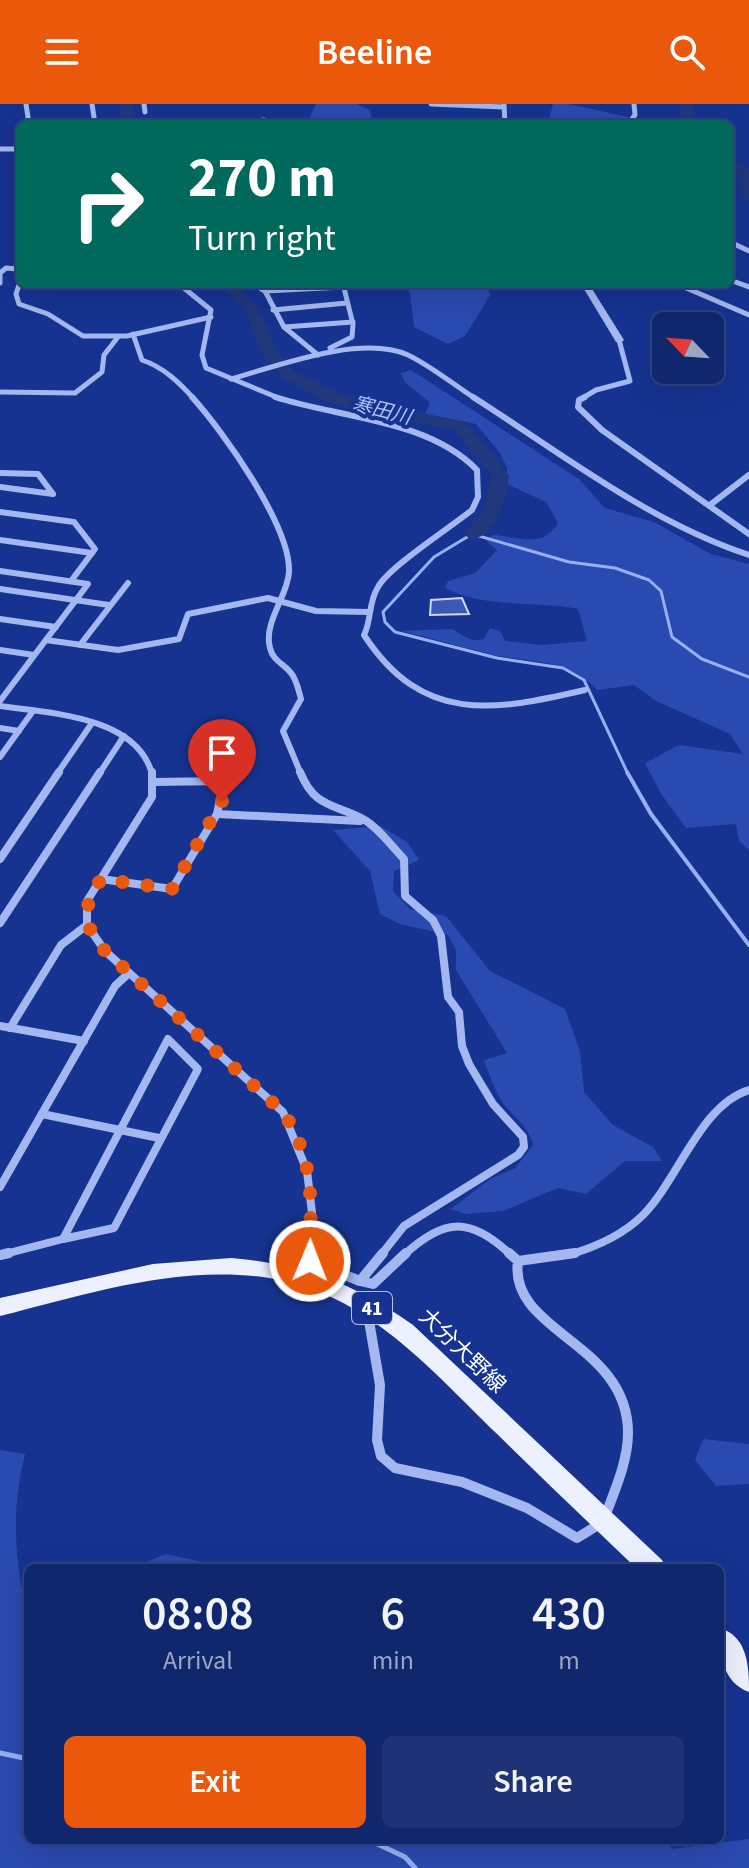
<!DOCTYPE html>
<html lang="en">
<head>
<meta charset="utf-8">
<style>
  body { margin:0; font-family:"Source Sans 3","Noto Sans JP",sans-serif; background:#1e3275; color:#f1f3f6; height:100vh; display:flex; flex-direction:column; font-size:30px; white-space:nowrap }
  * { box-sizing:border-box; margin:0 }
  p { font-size:26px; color:#9ca5c2 }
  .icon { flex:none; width:44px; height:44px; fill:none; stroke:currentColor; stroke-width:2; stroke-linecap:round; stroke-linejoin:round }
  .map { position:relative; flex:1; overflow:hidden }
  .side { position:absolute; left:24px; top:1460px; width:700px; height:280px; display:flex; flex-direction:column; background:#10266d; border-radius:12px; box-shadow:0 8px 32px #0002,0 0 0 2px #304380 }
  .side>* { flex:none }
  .hud { position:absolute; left:16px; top:16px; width:718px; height:168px; border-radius:12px; box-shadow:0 8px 32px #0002,0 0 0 2px #304380; background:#00695c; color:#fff; overflow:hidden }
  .needle { width:52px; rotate:295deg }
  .tools { position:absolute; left:652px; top:208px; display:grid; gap:16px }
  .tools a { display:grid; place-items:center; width:72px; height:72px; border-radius:12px; background:#10266d; box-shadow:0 8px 32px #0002,0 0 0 2px #304380; font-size:40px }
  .pin { position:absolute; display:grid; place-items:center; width:68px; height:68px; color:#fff; margin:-82px -34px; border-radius:50% 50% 50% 0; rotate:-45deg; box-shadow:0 0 8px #0007 }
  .pin .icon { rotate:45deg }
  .me { position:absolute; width:88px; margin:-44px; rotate:1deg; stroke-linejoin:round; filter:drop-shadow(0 0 6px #0008) }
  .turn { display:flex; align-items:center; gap:28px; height:168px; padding:0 40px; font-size:36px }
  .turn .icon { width:104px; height:104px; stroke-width:2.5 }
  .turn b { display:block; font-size:56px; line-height:68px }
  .eta { display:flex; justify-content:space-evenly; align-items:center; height:136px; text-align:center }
  .eta b { font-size:48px; font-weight:600; line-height:56px }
  .button { display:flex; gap:16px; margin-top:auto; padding:16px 40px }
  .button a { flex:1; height:92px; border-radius:12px; background:#ea580c; color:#fff; font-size:32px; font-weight:600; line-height:92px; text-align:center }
  .button a+a { background:#1e3275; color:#f1f3f6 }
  header { display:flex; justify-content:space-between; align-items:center; height:104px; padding:0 40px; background:#ea580c; color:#fff; font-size:36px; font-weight:600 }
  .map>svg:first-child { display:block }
  .green { fill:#294ab0 }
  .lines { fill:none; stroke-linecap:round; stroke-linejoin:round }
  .stream-far2 { stroke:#97aff3; stroke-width:3 }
  .stream-far1 { stroke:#97aff3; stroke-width:4 }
  .stream { stroke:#97aff3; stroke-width:5 }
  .river { fill:#21377e; fill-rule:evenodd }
  .building { fill:#3b58b8; stroke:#cbd7fb; stroke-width:2 }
  .minor-far3 { stroke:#a4b7f0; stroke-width:5 }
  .minor-far2 { stroke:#a4b7f0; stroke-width:6 }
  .minor-far1 { stroke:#a4b7f0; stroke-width:8 }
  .minor { stroke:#a4b7f0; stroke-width:10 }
  .tertiary { fill:#a4b7f0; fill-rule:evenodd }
  .primary { fill:#edf1ff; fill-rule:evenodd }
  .route { stroke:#ea580c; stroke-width:14; stroke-dasharray:0 25.2 }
  .labels { text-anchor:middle; stroke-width:8; stroke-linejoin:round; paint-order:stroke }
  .far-water-label { font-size:20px; font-style:italic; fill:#b0c2f7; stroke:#163391 }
  .shield { fill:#163391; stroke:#b9c2de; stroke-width:2 }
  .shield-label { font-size:20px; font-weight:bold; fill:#fff }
  .street-label { font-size:22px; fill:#fff; stroke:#163391 }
</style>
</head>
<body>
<header><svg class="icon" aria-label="menu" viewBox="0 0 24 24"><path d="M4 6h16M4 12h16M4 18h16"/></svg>Beeline<svg class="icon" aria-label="search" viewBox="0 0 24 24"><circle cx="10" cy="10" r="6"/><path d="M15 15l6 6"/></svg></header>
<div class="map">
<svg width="749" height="1764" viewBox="0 0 749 1764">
  <rect width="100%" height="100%" fill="#163391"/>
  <g class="green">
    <polygon points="316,0 356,0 370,6 373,20 307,20"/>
    <polygon points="553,0 569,0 659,20 548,20"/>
    <polygon points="403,180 484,180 491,190 465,232 448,240 414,223 410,189"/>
    <path d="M411 266 579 375 605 404 654 418 711 450 749 460V746L739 737 736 720 686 724 661 690 645 659 679 641 743 650 730 630 656 597 634 581 597 586C568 554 531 559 493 551 462 543 431 534 401 527L452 525C463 531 470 539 484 535L490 524 500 527 505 537 542 541 587 537 578 505C535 497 483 504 445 484L448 477 475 469 497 446 486 437 492 431C518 432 541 446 558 419L546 398 507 380V364L500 349 476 320 425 310 430 299 405 278 401 269Z"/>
    <path d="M380 722 407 738 419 756 394 767 393 787 410 805 446 812 490 867 565 905 580 948 584 988 613 1021 653 1043 662 1057H625L586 1090 558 1084 503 1107 465 1110 451 1105 490 1075 515 1064 533 1041C529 1022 514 1014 503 999 494 986 489 970 484 956L507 949 456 866V846L448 831 400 820 380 810 370 767 333 726Z"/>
    <polygon points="703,1335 749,1340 749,1380 716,1382 695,1356"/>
    <path d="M0 1346 25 1350C12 1403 14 1444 24 1497H28V1736H664L673 1745 749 1735V1764H0Z"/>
    <polygon points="166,1450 221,1462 274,1458 281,1464 132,1464"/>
  </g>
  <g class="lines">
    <polyline class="stream-far2" points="628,670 584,576 563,564 497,554 395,528 385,518 383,508 434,453 472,430 569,458 615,464 649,476 661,487 672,533 702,555 749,573"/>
    <polyline class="stream-far1" points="627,668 651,710 749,841"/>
    <g class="stream">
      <polyline points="0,1649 28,1655"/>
      <polyline points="369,1736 405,1753 415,1764"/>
    </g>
    <g class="river">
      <polygon points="121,0 135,0 132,12 135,20 121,20 118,12"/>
      <polygon points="681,0 695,0 691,20 677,20"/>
      <polygon points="730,51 749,64 749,96 742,92 735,65 730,62"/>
      <path d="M219 180H236L260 206 277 248 295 268 355 296 466 318 509 371C507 394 498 429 472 436L463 430 484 404 491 371 454 326 345 304 319 295 283 274 262 250 245 208Z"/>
    </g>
  </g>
  <polygon class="building" points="462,494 469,510 430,511 431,496"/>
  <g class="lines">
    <g class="minor-far3">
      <polyline points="26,0 29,20"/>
      <polyline points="92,0 95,20"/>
      <polyline points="144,0 145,8"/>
      <polyline points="431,0 504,3"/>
      <polyline points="504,1 505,20"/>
      <polyline points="232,20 264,16 264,20"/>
      <polyline points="628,20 635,11 634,0"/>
      <polyline points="0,45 20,45"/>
      <polyline points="730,138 749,147"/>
      <polyline points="730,176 749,183"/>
      <polyline points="20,178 16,190 19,200 48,210 83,232 127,232 211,213"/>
      <polyline points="0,179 0,169 6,164 17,165 20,172"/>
      <polyline points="179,180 211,206 202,251 206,264 281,295"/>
      <polyline points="253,180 265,187 284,223 318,251"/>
      <polyline points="677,180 749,211"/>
      <polyline points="265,187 344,183"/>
      <polyline points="273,206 347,199"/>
      <polyline points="284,223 353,218"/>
      <path d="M133 230 142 256C163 263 179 278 194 295"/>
      <polyline points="330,244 352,233 353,220 343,180"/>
      <path d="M231 275C277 262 361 230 408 251 431 262 454 281 476 295"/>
      <polyline points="0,288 75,289 102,268 104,251 118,233"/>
      <polyline points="581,295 596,286 630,277 619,236"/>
    </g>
    <g class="minor-far2">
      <path d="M192 293C222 326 291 422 289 468 288 492 263 518 270 544 273 558 287 561 293 572 297 578 299 588 301 595L283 627 301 670"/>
      <path d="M275 293C339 314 428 315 477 366L478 393 472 406C451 423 389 463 378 483 368 499 372 515 364 531 423 621 494 607 585 586"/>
      <path d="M473 293C561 349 649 418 749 451"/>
      <polyline points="585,293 579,296 578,303 602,326 749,430"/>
      <polyline points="0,369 38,370 53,390 0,383"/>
      <polyline points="710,401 749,371"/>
      <polyline points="0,408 74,418 95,445 71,477"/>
      <polyline points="0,436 92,449"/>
      <polyline points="0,467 88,480 0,597"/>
      <polyline points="0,485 109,501"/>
      <polyline points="0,515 56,523"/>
      <polyline points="46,536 118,546 179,535 188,510 268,494 316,507 369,508"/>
      <polyline points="80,541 128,479"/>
      <polyline points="0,546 34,551"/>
      <path d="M0 602C49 609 137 612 152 670"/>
      <polyline points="0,624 19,627"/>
      <polyline points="0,653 33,607"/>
      <polyline points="57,670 92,619"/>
      <polyline points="99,670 124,632"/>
    </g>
    <g class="minor-far1">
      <polyline points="152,668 152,693 87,797 87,821 105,847 283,1008 307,1067 312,1109 310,1151"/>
      <path d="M300 668C315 704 332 699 363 715 378 723 392 743 404 755L405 792 433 816 441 832 448 893 459 908 462 942 469 960 493 1000 523 1033 524 1043 518 1051 404 1122 381 1151"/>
      <polyline points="217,710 360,717"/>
      <polyline points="0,755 59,668"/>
      <polyline points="101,775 172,785 217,710 224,677 154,678"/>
      <polyline points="0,819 100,668"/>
      <polyline points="0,922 84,937"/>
      <polyline points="10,924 61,841 87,821"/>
      <polygon points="168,935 198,965 114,1124 63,1135"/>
      <polyline points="42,1010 159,1034"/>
      <polyline points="0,1083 115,882 129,869"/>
      <polyline points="1,1151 63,1135"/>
      <path d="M404 1151C445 1113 471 1113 511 1151"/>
      <path d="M568 1151C596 1143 622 1132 643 1111 678 1076 701 1000 749 986"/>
    </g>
    <g class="minor">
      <polyline points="0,1151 9,1149"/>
      <polyline points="310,1157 360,1177 383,1149"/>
      <polyline points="518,1157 575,1149"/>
      <polyline points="308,1173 310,1149"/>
      <polyline points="360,1177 373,1180 406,1149"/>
      <path d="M378 1209 369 1217 380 1281 377 1336 381 1352 395 1364 462 1378 527 1404 577 1434 603 1418C613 1390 628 1359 628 1329 628 1238 508 1228 518 1157L509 1149"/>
    </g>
    <polygon class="tertiary" points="581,180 589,180 624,236 622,238 616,238"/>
    <g class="primary">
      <path d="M231 1154C305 1160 353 1179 413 1221L662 1456 666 1464H636C589 1419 542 1374 496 1329 430 1265 365 1188 269 1174 179 1160 87 1190 0 1212V1194L153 1160Z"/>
      <path d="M720 1524C748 1533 749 1563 749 1588 721 1578 720 1548 720 1524Z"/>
    </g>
  </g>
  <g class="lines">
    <path class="route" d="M222 697 172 785 101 775C82 805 81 819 105 847L283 1008C317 1059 310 1099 310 1157"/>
  </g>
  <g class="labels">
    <g class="far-water-label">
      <text transform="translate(382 306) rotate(14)" y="7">寒田川</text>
    </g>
    <rect class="shield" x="352" y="1188" width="40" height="32" rx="6"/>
    <g class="shield-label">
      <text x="372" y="1211">41</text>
    </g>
    <g class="street-label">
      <text transform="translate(463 1246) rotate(44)" y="8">大分大野線</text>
    </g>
  </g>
</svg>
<div class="tools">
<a><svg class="needle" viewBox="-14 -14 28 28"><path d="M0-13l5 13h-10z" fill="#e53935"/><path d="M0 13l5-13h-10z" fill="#9ca5c2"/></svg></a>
</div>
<div class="pin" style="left:222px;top:697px;background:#d93025"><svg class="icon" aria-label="arrive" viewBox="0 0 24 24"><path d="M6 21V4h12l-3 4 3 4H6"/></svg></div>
<svg class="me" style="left:310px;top:1157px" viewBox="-20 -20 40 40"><circle r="17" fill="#ea580c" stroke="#fff" stroke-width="3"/><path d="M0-11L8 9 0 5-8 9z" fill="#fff"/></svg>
<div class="hud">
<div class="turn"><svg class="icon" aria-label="right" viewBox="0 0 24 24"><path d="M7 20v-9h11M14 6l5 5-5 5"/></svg><div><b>270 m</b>Turn right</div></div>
</div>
<section class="side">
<div class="eta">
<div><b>08:08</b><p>Arrival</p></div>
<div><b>6</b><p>min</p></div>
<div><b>430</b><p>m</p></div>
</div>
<div class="button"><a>Exit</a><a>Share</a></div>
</section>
</div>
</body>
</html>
